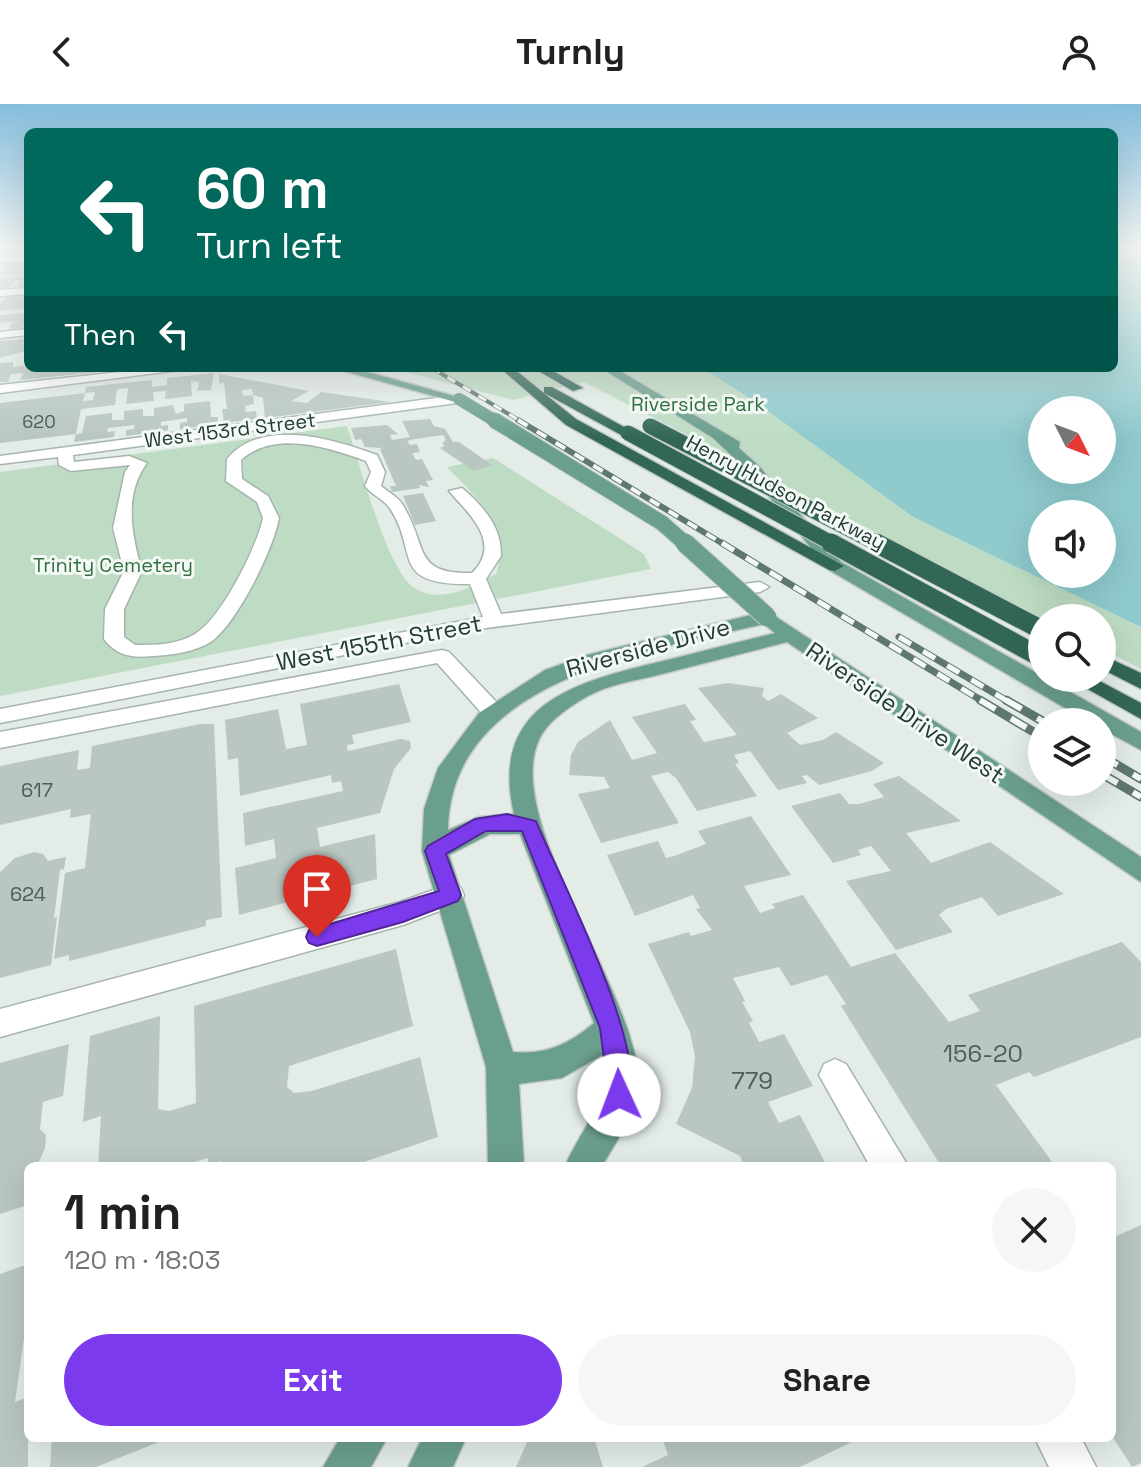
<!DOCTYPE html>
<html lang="en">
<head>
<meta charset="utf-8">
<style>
  body { margin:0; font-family:"Space Grotesk",sans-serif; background:#f6f6f6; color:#202124; height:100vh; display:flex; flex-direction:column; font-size:30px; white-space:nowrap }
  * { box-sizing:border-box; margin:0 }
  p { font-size:26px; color:#757577 }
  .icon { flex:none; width:44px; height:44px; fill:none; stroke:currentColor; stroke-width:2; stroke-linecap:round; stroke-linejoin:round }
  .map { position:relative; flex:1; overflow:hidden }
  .panel { position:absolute; left:24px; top:1058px; width:1092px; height:280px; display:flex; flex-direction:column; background:#fff; border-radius:12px; box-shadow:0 8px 32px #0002 }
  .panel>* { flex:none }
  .top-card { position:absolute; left:24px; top:24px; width:1094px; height:244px; border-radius:12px; box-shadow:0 8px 32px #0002; background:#00695c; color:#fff; overflow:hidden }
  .needle { width:52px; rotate:132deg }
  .tools { position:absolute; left:1028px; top:292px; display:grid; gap:16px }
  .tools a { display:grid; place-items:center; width:88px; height:88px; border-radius:50%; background:#fff; box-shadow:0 8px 32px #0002; font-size:40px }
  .pin { position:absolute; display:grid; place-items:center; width:68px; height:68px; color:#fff; margin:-82px -34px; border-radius:50% 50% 50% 0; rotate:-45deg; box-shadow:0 0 8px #0007 }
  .pin .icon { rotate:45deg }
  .me { position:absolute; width:88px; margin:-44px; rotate:358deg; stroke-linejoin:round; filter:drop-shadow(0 0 6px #0008) }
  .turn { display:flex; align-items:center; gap:28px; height:168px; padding:0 40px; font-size:36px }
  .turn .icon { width:104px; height:104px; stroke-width:2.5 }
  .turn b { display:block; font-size:56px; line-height:68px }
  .then { display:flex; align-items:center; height:76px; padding:0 40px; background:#0003; gap:16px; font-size:30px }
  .round { display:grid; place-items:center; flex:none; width:84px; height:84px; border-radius:42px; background:#f6f6f6 }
  .headline { display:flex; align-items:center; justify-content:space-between; height:136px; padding:0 40px }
  h1 { font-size:48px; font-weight:700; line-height:60px }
  .primary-button { display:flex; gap:16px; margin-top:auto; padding:16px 40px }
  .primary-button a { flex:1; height:92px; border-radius:48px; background:#7c3aed; color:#fff; font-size:32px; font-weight:700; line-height:92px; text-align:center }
  .primary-button a+a { background:#f6f6f6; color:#202124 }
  header { display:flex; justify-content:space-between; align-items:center; height:104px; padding:0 40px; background:#fff; font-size:36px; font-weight:700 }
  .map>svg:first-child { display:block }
  .green { fill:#bedcc3 }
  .water { fill:#8fcacd; fill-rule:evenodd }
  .building { fill:#b9c7c0 }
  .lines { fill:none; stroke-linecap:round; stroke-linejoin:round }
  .minor-casing { stroke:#a6b4ae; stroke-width:3 }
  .major-casing { stroke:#c2c9c6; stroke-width:3 }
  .highway-casing { stroke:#c2c9c6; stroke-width:3 }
  .minor { fill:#fff; fill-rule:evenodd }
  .major { fill:#6b9f8d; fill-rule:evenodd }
  .highway { fill:#326757; fill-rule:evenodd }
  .rail-far3-casing { stroke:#5f786f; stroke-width:4 }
  .rail-far2-casing { stroke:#5f786f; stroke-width:6 }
  .rail-far1-casing { stroke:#5f786f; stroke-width:7 }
  .rail-casing { stroke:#5f786f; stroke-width:9 }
  .rail-far3 { stroke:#f4f9f6; stroke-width:3; stroke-dasharray:9; stroke-linecap:butt }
  .rail-far2 { stroke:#f4f9f6; stroke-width:4; stroke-dasharray:11; stroke-linecap:butt }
  .rail-far1 { stroke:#f4f9f6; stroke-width:5; stroke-dasharray:14; stroke-linecap:butt }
  .rail { stroke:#f4f9f6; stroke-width:6; stroke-dasharray:18; stroke-linecap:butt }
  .major-bridge-far2-casing { stroke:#c2c9c6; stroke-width:13; stroke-linecap:butt }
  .major-bridge-far1-casing { stroke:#c2c9c6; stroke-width:17; stroke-linecap:butt }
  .major-bridge-casing { stroke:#c2c9c6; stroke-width:21; stroke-linecap:butt }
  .highway-bridge-far1-casing { stroke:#c2c9c6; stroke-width:17; stroke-linecap:butt }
  .highway-bridge-casing { stroke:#c2c9c6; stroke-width:21; stroke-linecap:butt }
  .major-bridge-far2 { stroke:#6b9f8d; stroke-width:12 }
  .major-bridge-far1 { stroke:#6b9f8d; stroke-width:15 }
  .major-bridge { stroke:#6b9f8d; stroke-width:19 }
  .highway-bridge-far1 { stroke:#326757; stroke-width:15 }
  .highway-bridge { stroke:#326757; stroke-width:19 }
  .route { fill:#7c3aed; stroke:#51269a; stroke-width:2 }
  .labels { text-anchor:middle; stroke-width:6; stroke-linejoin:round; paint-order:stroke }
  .far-number-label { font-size:18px; fill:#496057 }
  .far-park-label { font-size:20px; fill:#317144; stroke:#f4f9f6 }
  .far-street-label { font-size:20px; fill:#243d34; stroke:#f4f9f6 }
  .number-label { font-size:20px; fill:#496057 }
  .street-label { font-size:24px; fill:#243d34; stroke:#f4f9f6 }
  .near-number-label { font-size:24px; fill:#496057 }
</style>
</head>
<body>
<header><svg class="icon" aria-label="back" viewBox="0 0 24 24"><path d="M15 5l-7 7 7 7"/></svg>Turnly<svg class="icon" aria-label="person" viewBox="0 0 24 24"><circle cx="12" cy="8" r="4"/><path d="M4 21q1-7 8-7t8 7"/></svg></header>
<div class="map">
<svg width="1141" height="1363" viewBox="0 0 1141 1363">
  <rect width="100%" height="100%" fill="#e3ece7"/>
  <g class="green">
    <polygon points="390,264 702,264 757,299 913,413 1141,523 1141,565 1102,545 1102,514 1042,514 584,278 513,296"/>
    <path d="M347 322C359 357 386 463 413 483 438 502 474 482 496 470 512 422 477 395 447 363L493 354 644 450 651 465 0 592V368Z"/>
  </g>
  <path class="water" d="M1114 143H1141V523L913 413 757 299 702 264H1114ZM1042 306H1102V366H1042ZM1042 410H1102V470H1042Z"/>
  <g class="building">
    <polygon points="28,157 28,170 0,171 5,159"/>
    <polygon points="28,171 28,183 17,183 21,176 15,176 9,184 0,185 0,174"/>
    <polygon points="28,192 28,204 0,207 0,200 6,193"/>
    <polygon points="28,209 28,223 9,225 11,220 21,217 0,219 0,211"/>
    <polygon points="25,235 23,240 28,240 28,246 0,254 0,237"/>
    <polygon points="13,258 13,263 28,261 45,266 99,264 98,268 20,276 23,269 11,270 8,278 0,278 0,259"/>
    <polygon points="214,269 211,286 197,287 199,278 191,277 192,292 165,295 166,287 153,288 154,297 126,300 128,284 117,285 115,301 81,305 76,330 0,339 0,299 85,289 83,297 93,296 95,288 85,289 86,283 152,276 152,283 167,281 167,274"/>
    <polygon points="219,270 309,287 291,297 307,299 321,288 390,298 265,314 263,294 253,291 252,285 242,286 243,292 253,291 254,300 241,303 245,302 246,308 256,307 257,315 224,319 222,305 227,305 224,279 219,280"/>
    <polygon points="210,297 211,313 218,313 218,320 180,325 180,319 187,318 187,314 168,317 161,318 161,322 168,321 168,326 126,332 126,326 134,325 135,321 108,324 107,328 115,327 114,333 74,338 76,330 82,329 86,312 112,309 112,316 124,316 124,307 143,305 143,312 154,312 154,304 173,301 176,310 184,307 184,300"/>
    <polygon points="430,315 434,322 445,325 453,338 459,338 492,361 474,367 440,344 445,342 442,339 446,336 443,331 415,335 407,337 410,341 417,340 420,348 412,349 416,356 422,355 433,376 426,377 429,383 419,381 420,384 392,388 390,382 396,382 380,345 382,344 365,343 361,335 355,336 351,324 387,321 398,330 390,331 392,336 410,333 402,317"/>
    <polygon points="423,389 436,417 415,421 403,392"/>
    <polygon points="728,579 764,584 762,592 768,597 781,590 818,614 787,629 800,641 823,636 836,628 884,659 872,667 819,681 807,671 802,672 807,679 778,686 750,647 734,651 739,659 735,660 757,692 697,707 676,674 668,668 651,672 679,719 601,739 578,690 610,684 604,673 569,671 571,651 578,638 610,616 632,656 657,649 632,613 685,600 696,616 690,617 704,638 737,631 698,584"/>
    <polygon points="399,580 411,618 352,631 354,640 347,641 348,647 401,635 410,637 411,644 394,665 380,709 317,724 320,743 375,730 377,775 239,811 235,764 276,754 274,735 245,742 243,709 343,687 341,677 332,679 331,671 240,692 238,654 228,656 225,616 278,605 286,645 307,641 300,600"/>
    <polygon points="200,620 214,620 222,813 206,816 206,822 81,854 69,857 69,851 54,855 65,769 85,764 91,710 70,714 71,705 0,721 0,662 79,646 77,666 90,664 92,642"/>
    <polygon points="899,672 961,717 906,729 931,759 990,738 1064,790 998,812 982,793 946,805 939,811 953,828 896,846 846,777 891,767 871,742 858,746 861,751 833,759 791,702 840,689 849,700 859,700 884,693 873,680"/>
    <polygon points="751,712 791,771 744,782 760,809 775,804 772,800 803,791 851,863 895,849 949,918 980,907 968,891 1122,838 1141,858 1141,933 1034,973 1029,968 996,981 1055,1062 941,1062 841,902 846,900 827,871 791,882 779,863 733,874 745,897 742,898 753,917 749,919 759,938 784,930 813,982 768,998 779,1019 800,1011 827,1062 744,1062 740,1052 676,1020 692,984 695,952 690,928 648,840 689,828 691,832 712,826 696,805 700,804 693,791 635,812 607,751 658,737 666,754 674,752 706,740 698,727"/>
    <polygon points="34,748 43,750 48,757 66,753 64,765 60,766 54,814 57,813 51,861 0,874 0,768 15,754"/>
    <polygon points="396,845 413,922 289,962 287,983 294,989 312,987 420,953 438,1033 352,1062 222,1062 222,1057 208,1061 208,1054 181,1062 98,1062 101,1012 83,1018 90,932 160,912 158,1005 169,1007 196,999 194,902"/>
    <polygon points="69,940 63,992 43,998 40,1025 46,1031 45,1044 37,1062 28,1062 28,1101 0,1110 0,959"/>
    <polygon points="1141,1121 1141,1359 1132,1363 1112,1332 1112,1134"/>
    <polygon points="28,1160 28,1206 15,1298 28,1293 28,1363 0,1363 0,1170"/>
    <polygon points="52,1334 169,1334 96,1363 50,1363"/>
    <polygon points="529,1334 594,1334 603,1363 516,1363"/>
    <polygon points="662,1334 860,1334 800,1363 642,1363 668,1351"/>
  </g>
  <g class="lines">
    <defs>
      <g id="minor">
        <polygon points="28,151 28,157 0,159 0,153"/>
        <polygon points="28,184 28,190 0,192 0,186"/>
        <polygon points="28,225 28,231 0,234 0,228"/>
        <polygon points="157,264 195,264 0,289 0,281"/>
        <path d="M459 291 465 295 464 298 73 351 74 358 129 352 147 359C123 391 132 432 142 467L124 505V533L135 541C155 541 177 541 195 530 221 515 257 443 263 414L257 398 226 377 227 355C262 313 333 335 377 351L385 368 381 382C389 389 399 393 404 403 428 444 413 470 472 469 503 439 469 410 449 387L462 384C483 402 502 423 501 452L486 475 501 510 760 478 769 483 760 488 471 526 0 619V605L483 513 470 480C388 481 420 448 389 403 383 395 372 391 365 382L371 368 366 357C328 343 274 326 241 356L242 375 268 392 279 414C273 446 238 517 212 537 196 548 172 551 153 552 132 554 117 552 104 535L105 505 124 467 113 424 125 368 130 361 71 367 59 361 58 353 0 360V352Z"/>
        <polygon points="442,546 449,548 502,604 505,609 502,614 486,614 437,559 0,644 0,628"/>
        <polygon points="450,780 460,783 464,791 460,799 403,821 0,933 0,905 400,798"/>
        <polygon points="835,955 846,960 908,1062 870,1062 819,971 824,960"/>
        <polygon points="1035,1334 1081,1334 1096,1363 1049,1363"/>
      </g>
      <g id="major">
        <polygon points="333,264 353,264 465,295 459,299"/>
        <polygon points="601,264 615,264 740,338 739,344 759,362 841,458 1141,628 1141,646 1102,625 1102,618 1089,618 829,466 749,368 713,334"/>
        <path d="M767 507 1141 753V778L787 538C744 549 701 560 658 571 634 577 610 580 588 592 572 601 552 614 542 630 496 708 634 883 638 973 640 1003 617 1037 602 1062H565C583 1020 610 1001 602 951L562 974 519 980 524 1062H488L486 963 422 747 424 705 438 664 479 609 545 566 587 551ZM764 520 775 529C735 539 696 549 655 559 572 579 489 602 514 710L479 713 448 726C450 574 651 547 764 520ZM490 730H520L594 919C569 940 547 951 513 948L449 751Z"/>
        <polygon points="340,1334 387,1334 371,1363 323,1363"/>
        <polygon points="422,1334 466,1334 453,1363 408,1363"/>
      </g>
      <g id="highway">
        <polygon points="500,264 513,264 576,315 844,462 835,467 829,466 566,321"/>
        <polygon points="533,264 548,264 583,284 573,287"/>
        <polygon points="544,283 552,283 635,329 623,332 544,289"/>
        <polygon points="1102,551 1141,569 1141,585 1102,565"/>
        <polygon points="1068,574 1094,574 1141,599 1141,615"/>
      </g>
    </defs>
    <use href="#minor" class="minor-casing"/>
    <use href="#major" class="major-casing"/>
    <use href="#highway" class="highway-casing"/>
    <use href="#minor" class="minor"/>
    <use href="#major" class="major"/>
    <use href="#highway" class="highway"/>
    <defs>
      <polyline id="rail-far3" points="432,264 522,318"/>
      <polyline id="rail-far2" points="518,316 725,441"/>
      <g id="rail-far1">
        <polyline points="722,439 984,598"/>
        <polyline points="899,533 1009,598"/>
      </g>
      <g id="rail">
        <polyline points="980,596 1042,633"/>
        <polyline points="1006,596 1044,618"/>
        <polyline points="1102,652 1141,675"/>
        <polyline points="1102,670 1141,693"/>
      </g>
    </defs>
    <use href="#rail-far3" class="rail-far3-casing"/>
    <use href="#rail-far2" class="rail-far2-casing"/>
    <use href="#rail-far1" class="rail-far1-casing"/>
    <use href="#rail" class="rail-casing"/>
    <use href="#rail-far3" class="rail-far3"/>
    <use href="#rail-far2" class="rail-far2"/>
    <use href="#rail-far1" class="rail-far1"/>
    <use href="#rail" class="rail"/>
    <defs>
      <polyline id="major-bridge-far2" points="459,295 497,318"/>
      <polyline id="major-bridge-far1" points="494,316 662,419 687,441"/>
      <polyline id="major-bridge" points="685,439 767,513"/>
      <g id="highway-bridge-far1">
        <polyline points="650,322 880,441"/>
        <polyline points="628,329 835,441"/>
      </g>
      <g id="highway-bridge">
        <polyline points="831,439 1042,554"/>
        <polyline points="876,439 1042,526"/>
      </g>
    </defs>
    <use href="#major-bridge-far2" class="major-bridge-far2-casing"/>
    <use href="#major-bridge-far1" class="major-bridge-far1-casing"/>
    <use href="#major-bridge" class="major-bridge-casing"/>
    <use href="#highway-bridge-far1" class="highway-bridge-far1-casing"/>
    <use href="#highway-bridge" class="highway-bridge-casing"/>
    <use href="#major-bridge-far2" class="major-bridge-far2"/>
    <use href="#major-bridge-far1" class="major-bridge-far1"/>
    <use href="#major-bridge" class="major-bridge"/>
    <use href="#highway-bridge-far1" class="highway-bridge-far1"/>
    <use href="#highway-bridge" class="highway-bridge"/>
  </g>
  <linearGradient id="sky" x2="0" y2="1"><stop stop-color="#84bddd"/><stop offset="0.43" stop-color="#f2f6f4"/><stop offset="1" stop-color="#f2f6f4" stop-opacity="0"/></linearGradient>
  <rect width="1141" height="334" fill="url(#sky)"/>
  <path class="route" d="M507 710 536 717 538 722C562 778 650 948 628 1000L619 1003 610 1000 600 924 522 727H486L446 750 461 791 458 797 403 818 317 842 309 839 306 833 309 826 317 824 439 787 425 747 428 742 475 715Z"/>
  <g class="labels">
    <g class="far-number-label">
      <text x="39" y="324">620</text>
    </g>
    <g class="far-park-label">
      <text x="698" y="307">Riverside Park</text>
      <text x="113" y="468">Trinity Cemetery</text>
    </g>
    <g class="far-street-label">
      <text transform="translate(230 326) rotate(-7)" y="7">West 153rd Street</text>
      <text transform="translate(786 388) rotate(28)" y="7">Henry Hudson Parkway</text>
    </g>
    <g class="number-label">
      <text x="37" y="693">617</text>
      <text x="28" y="797">624</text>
    </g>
    <g class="street-label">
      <text transform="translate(379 539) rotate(-11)" y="8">West 155th Street</text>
      <text transform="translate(648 544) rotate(-15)" y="8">Riverside Drive</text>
      <text transform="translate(905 609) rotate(34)" y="8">Riverside Drive West</text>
    </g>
    <g class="near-number-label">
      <text x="983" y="958">156-20</text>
      <text x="752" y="985">779</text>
    </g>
  </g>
</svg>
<div class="tools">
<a><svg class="needle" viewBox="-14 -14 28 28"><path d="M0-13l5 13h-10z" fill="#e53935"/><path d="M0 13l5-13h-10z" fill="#757577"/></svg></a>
<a><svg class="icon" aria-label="sound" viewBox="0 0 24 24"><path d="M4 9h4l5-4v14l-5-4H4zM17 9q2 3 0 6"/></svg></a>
<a><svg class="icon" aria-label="search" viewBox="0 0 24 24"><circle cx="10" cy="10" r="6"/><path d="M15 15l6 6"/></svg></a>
<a><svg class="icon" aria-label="layers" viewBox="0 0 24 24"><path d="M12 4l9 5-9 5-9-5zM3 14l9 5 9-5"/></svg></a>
</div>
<div class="pin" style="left:317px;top:833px;background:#d93025"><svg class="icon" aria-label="arrive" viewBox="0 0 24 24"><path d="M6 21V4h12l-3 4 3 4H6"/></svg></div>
<svg class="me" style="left:619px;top:991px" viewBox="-20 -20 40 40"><circle r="19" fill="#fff"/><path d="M0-13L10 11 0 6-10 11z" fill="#7c3aed"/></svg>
<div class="top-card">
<div class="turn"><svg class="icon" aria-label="left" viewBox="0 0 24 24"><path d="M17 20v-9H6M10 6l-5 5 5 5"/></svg><div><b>60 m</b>Turn left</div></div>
<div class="then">Then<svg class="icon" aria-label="left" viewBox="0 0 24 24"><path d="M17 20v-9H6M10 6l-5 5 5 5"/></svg></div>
</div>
<section class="panel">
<div class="headline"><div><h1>1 min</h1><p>120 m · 18:03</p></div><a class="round"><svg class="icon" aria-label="close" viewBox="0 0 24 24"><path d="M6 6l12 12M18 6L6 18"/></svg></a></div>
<div class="primary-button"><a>Exit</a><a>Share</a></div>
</section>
</div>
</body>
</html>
